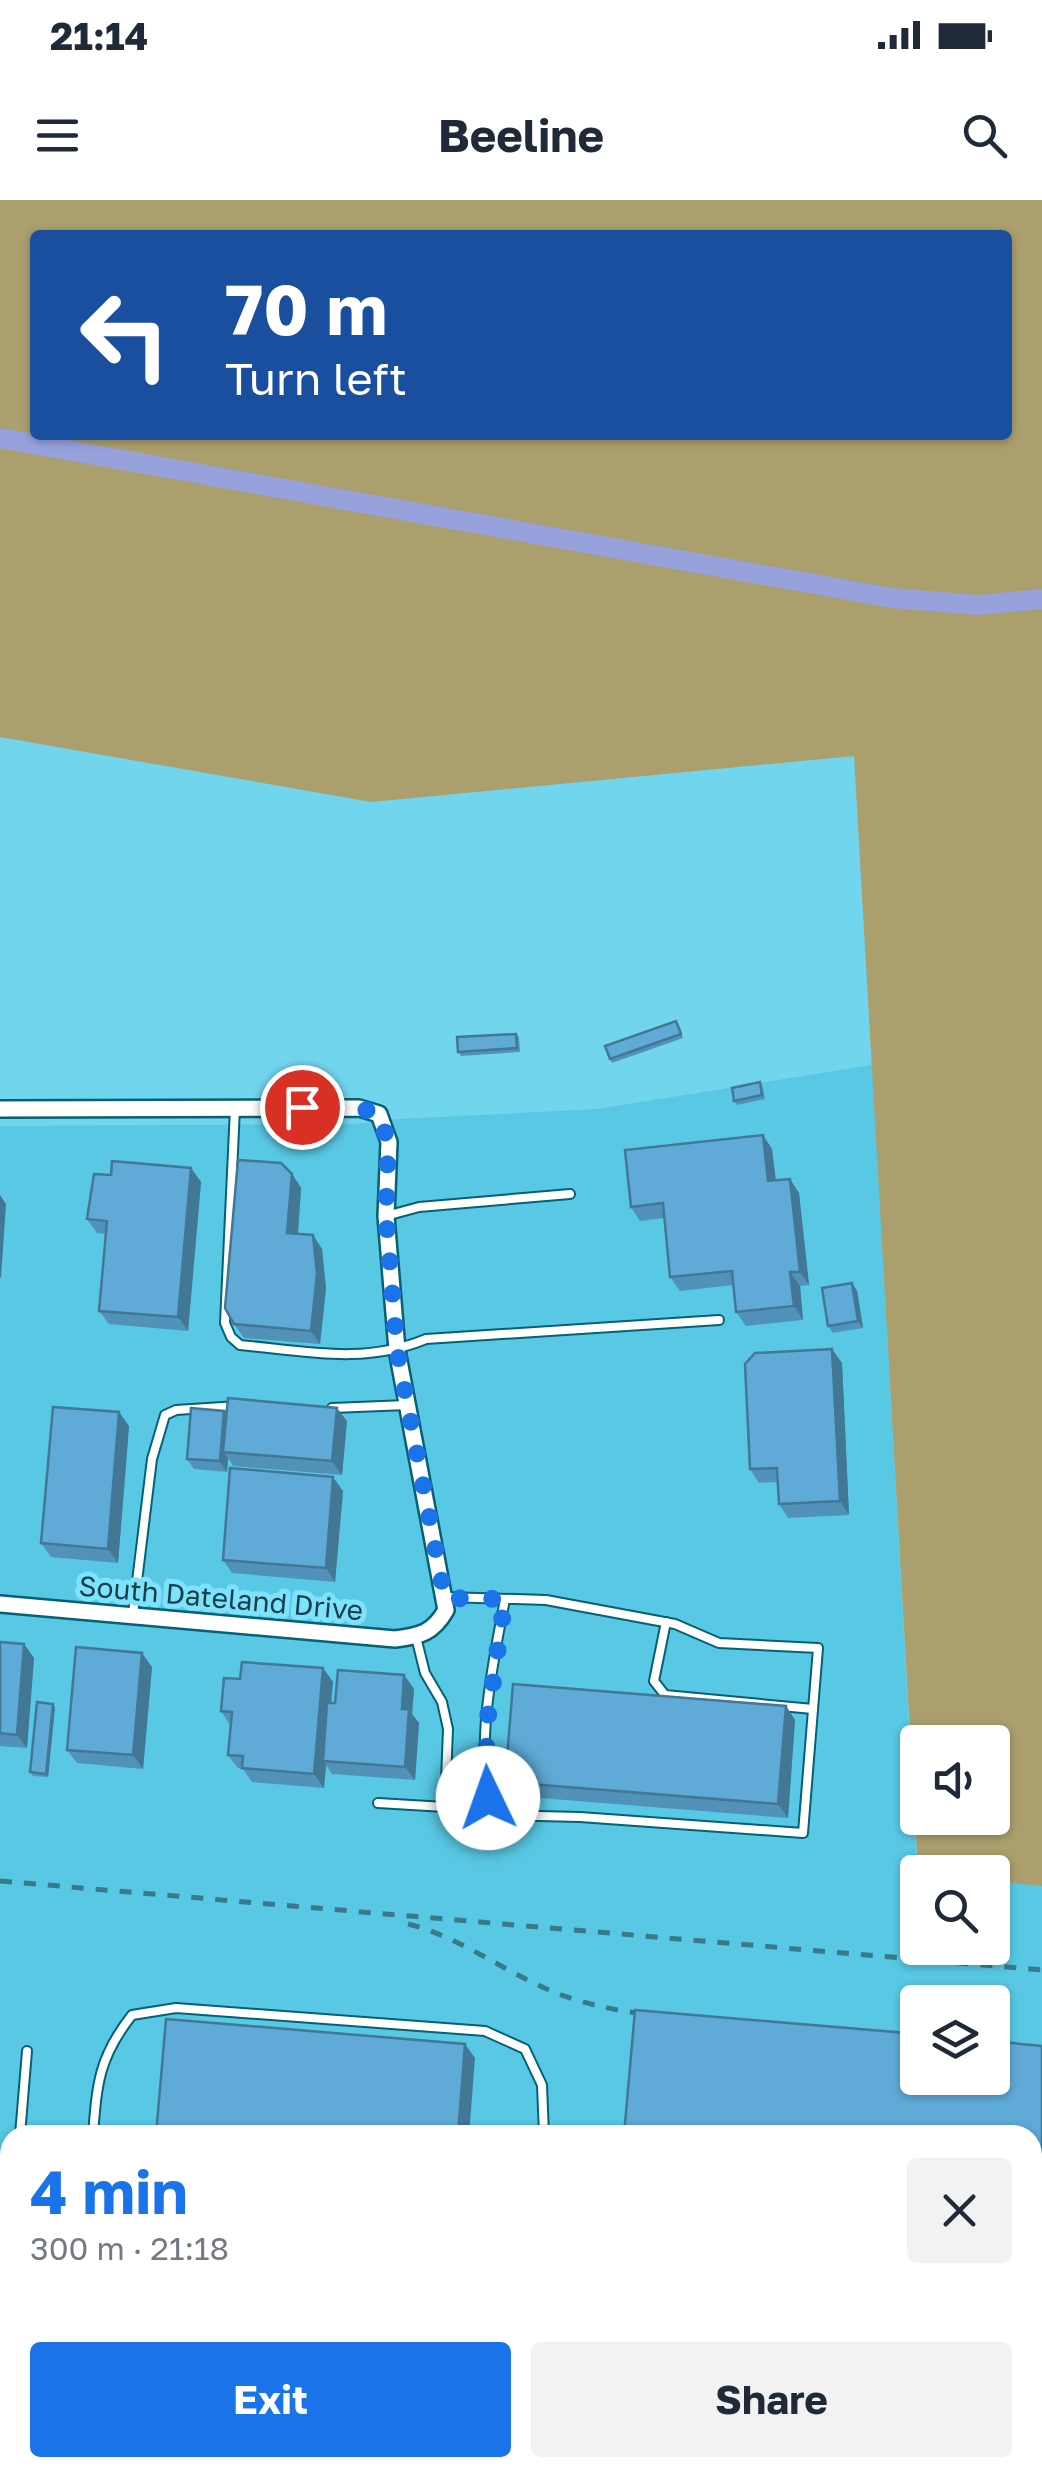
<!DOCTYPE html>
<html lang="en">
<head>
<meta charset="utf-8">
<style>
  body { margin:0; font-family:"Golos Text",sans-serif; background:#f2f2f3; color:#1f2937; height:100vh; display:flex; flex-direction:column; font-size:38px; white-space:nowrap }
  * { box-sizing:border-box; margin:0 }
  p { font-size:32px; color:#747a83 }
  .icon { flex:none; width:55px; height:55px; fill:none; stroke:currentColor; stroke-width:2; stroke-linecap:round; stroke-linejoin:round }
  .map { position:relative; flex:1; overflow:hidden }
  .side { position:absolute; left:0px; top:1925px; width:1042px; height:352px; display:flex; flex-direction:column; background:#fff; border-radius:30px 30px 0 0; box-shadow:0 2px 8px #0004 }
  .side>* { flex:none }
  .guide { position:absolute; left:30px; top:30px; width:982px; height:210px; border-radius:10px; box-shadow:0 2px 8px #0004; background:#1a4fa0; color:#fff; overflow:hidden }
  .fabs { position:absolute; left:900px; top:1525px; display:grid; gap:20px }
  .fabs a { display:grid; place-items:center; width:110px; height:110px; border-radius:10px; background:#fff; box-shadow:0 2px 8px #0004; font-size:50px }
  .pin { position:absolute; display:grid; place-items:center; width:85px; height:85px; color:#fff; margin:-42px; border:5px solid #fff; border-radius:50%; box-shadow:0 2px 10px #0007 }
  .me { position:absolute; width:110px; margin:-55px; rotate:357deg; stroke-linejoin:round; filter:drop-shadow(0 0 8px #0008) }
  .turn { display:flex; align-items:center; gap:35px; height:210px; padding:0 30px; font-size:45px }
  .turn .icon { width:130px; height:130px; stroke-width:2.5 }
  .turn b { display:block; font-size:70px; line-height:85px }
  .round { display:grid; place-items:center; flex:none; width:105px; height:105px; border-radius:10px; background:#f2f2f3 }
  .overview { display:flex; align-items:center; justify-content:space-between; height:170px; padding:0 30px }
  h1 { font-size:60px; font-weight:700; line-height:75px; color:#1a73e8 }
  .primary-button { display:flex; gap:20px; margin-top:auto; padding:20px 30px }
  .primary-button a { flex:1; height:115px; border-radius:10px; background:#1a73e8; color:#fff; font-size:40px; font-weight:700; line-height:115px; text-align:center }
  .primary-button a+a { background:#f2f2f3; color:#1f2937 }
  .status { display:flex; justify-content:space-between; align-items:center; height:70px; padding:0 50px; background:#fff; direction:ltr }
  .status svg { height:28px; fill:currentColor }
  header { display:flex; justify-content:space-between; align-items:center; height:130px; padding:0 30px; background:#fff; font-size:45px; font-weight:700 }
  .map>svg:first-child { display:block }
  .built { fill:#58c8e4; fill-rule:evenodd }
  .green { fill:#aa9f6d; fill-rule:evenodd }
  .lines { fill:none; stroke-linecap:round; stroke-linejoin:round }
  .canal { stroke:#97a1dc; stroke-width:20 }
  .lane-casing { stroke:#056173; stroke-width:12 }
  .street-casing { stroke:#056173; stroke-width:20 }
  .lane { stroke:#fff; stroke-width:8 }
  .street { stroke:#fff; stroke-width:15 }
  .rail { stroke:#397a8a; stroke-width:5; stroke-dasharray:12 12; stroke-linecap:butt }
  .wall { fill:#5292b9 }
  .shaded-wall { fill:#427796 }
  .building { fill:#5faad7; stroke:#427796; stroke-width:2.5 }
  .route { stroke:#1a73e8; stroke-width:18; stroke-dasharray:0 32.4 }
  .labels { text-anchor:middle; stroke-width:10; stroke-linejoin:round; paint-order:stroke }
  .street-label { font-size:28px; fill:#16414b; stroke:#7fe2fc }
</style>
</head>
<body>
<div class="status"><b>21:14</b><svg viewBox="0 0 49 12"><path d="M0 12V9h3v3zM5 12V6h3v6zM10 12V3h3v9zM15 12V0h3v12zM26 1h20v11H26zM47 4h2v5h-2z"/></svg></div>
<header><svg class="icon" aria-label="menu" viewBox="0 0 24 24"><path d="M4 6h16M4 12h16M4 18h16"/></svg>Beeline<svg class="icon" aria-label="search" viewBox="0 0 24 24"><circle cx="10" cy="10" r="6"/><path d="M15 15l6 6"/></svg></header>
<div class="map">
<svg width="1042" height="2276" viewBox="0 0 1042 2276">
  <rect width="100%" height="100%" fill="#72d5ee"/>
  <g class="built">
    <path d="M872 865 917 1670 937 1672H918V1748H992L993 1677 1042 1683V2276H894V2268H1032V1935H10V2259L0 2258V926L355 924 399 919 597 909ZM918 1802H992V1878H918Z"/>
    <polygon points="118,2268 852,2268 852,2276 221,2276"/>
  </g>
  <path class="green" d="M0 0H1042V1686L993 1681 992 1672H918L854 556 371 602 0 537ZM35 35H1008V235H35ZM992 1542V1618H918V1542Z"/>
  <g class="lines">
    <polyline class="canal" points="0,238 892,398 978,405 1042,399"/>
    <defs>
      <g id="lane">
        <path d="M235 908 225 1123 231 1137 240 1145C306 1151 363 1165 426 1139L719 1120"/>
        <polyline points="386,1016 419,1007 570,994"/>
        <polyline points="332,1208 407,1205"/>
        <path d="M445 1397 546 1400 675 1424 719 1443 818 1448 803 1633 580 1617 500 1615C468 1568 495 1455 505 1399"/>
        <polyline points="133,1414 152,1259 165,1215 176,1210 238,1206"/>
        <polyline points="666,1422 654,1481 665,1495 813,1509"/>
        <polyline points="378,1603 445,1607 448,1529 442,1502 425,1473 416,1437"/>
        <polyline points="20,1935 27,1851"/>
        <path d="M93 1935C97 1883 99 1857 132 1815L176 1808 485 1831 525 1849 542 1885 544 1935"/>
        <polyline points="0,2035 10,2036"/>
        <polyline points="1032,2093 1042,2093"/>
        <polyline points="70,2276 71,2268"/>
        <polyline points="631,2276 631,2268"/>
      </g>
      <g id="street">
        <path d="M0 909 359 908 379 914 389 942 386 1016 397 1150 446 1410C433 1433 420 1436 395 1439L0 1404"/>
        <polyline points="873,2276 874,2268"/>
      </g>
    </defs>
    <use href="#lane" class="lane-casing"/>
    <use href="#street" class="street-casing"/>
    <use href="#lane" class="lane"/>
    <use href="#street" class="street"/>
    <g class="rail">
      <polyline points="0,1681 1042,1770"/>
      <path d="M408 1724C453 1735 492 1763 534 1783 573 1803 616 1811 660 1816"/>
    </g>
  </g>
  <g class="wall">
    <polygon points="679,825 683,838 612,863 610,859"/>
    <polygon points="516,834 519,837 520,852 461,856 458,852"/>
    <polygon points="760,882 762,885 765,899 737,905 734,901"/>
    <polygon points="772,949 776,980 799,993 809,1085 800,1086 803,1120 746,1126 736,1112 734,1085 680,1091 670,1077 664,1018 640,1021 631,1007"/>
    <polygon points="191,968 201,982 188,1131 109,1124 99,1111 106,1034 97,1033 87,1019 111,975"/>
    <polygon points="292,974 301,988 298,1034 313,1035 322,1049 326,1088 320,1144 244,1138 234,1124"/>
    <polygon points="852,1083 857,1091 863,1128 833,1133 828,1126"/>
    <polygon points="842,1163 849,1315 788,1318 779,1304 778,1282 759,1283 750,1269"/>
    <polygon points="227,1215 347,1221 342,1275 233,1266 228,1258 227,1272 194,1269 187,1259"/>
    <polygon points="129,1226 118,1363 51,1357 41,1343"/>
    <polygon points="343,1291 335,1382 232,1373 223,1360"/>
    <polygon points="0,1442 24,1444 34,1458 27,1548 0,1546"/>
    <polygon points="152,1467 143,1569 77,1563 67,1550"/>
    <polygon points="323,1468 333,1482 331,1503 335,1503 404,1475 414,1489 412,1514 419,1523 415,1580 332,1574 326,1565 324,1588 252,1582 243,1569 238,1568 228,1555 230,1525 221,1511 240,1479"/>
    <polygon points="786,1506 795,1520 788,1618 515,1596 505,1582"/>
    <polygon points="55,1507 48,1577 33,1576 30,1572"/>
    <polygon points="1042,1846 1042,2019 1032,2018 1032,1935"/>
    <polygon points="1032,2155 1042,2156 1042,2276 984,2271 982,2268 1032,2268"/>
  </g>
  <g class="shaded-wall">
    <polygon points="763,935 772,949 777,995 768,981"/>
    <polygon points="191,968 201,982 188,1131 178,1117"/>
    <polygon points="292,974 301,988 297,1047 287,1033"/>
    <polygon points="790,979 799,993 809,1085 800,1072"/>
    <polygon points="0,995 6,1004 1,1078 0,1077"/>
    <polygon points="313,1035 322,1049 326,1088 320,1144 311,1131"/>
    <polygon points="790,1072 800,1086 803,1120 794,1106"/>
    <polygon points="852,1083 857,1091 863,1128 858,1121"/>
    <polygon points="832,1149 842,1163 849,1315 840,1301"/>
    <polygon points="337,1208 347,1221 342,1275 332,1261"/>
    <polygon points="224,1211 231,1221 223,1252 228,1258 227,1272 220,1261"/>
    <polygon points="119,1212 129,1226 118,1363 108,1349"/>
    <polygon points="333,1277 343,1291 335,1382 326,1368"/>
    <polygon points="24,1444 34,1458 27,1548 17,1535"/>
    <polygon points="142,1453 152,1467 143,1569 133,1555"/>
    <polygon points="323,1468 333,1482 326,1561 323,1561 326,1565 324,1588 314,1574"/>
    <polygon points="404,1475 414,1489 412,1514 419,1523 415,1580 405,1567 402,1509"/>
    <polygon points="53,1504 55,1507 48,1577 46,1574"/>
    <polygon points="786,1506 795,1520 788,1618 778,1604"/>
    <polygon points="465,1844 475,1858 469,1935 458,1935"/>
  </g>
  <g class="building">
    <polygon points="676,821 681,834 610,859 605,846"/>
    <polygon points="516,834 517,848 458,852 457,837"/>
    <polygon points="760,882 762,895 734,901 732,888"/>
    <polygon points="763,935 768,981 790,979 800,1072 790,1072 794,1106 736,1112 732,1071 670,1077 663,1003 631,1007 625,950"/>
    <polygon points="238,960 281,963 292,974 287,1033 313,1035 317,1074 311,1131 234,1124 225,1108"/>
    <polygon points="112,961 191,968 178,1117 99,1111 107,1021 87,1019 94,974 111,975"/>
    <polygon points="852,1083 858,1121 828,1126 822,1088"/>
    <polygon points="832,1149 840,1301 779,1304 777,1268 750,1269 745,1164 755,1153"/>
    <polygon points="228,1198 337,1208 332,1261 223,1252"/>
    <polygon points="53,1207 119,1212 108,1349 41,1343"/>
    <polygon points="191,1208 224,1211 220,1261 187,1259"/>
    <polygon points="230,1268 333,1277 326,1368 223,1360"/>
    <polygon points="0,1442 24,1444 17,1535 0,1533"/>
    <polygon points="76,1447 142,1453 133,1555 67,1550"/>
    <polygon points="242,1462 323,1468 314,1574 242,1568 243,1556 228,1555 232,1512 221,1511 224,1478 240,1479"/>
    <polygon points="338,1470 404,1475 402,1509 409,1509 405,1567 323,1561 327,1503 335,1503"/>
    <polygon points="513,1484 786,1506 778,1604 505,1582"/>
    <polygon points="37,1502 53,1504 46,1574 30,1572"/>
    <polygon points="635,1810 918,1834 918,1878 992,1878 992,1841 1042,1846 1042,2006 1032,2005 1032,1935 624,1935"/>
    <polygon points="166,1819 465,1844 458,1935 156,1935"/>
    <polygon points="1032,2155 1042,2156 1042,2263 1032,2262"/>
  </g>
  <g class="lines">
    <polyline class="route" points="302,907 359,908 379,914 388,942 386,1016 397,1150 445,1398 505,1399 486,1530 488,1598"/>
  </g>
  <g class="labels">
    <g class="street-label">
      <text transform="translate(221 1398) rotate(5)" y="10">South Dateland Drive</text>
    </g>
  </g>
</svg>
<div class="fabs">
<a><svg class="icon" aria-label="sound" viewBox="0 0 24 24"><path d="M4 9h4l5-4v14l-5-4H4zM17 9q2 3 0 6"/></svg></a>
<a><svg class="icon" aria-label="search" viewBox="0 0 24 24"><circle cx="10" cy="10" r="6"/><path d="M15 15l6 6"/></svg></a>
<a><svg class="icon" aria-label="layers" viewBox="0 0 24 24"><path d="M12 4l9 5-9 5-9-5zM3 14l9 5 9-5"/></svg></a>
</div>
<div class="pin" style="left:302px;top:907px;background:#d93025"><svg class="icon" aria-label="arrive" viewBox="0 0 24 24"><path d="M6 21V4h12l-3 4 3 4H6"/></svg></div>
<svg class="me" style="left:488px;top:1598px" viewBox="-20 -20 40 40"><circle r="19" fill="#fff"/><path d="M0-13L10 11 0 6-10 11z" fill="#1a73e8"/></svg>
<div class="guide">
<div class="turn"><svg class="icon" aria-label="left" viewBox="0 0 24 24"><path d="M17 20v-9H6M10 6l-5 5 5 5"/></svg><div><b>70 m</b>Turn left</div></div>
</div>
<section class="side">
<div class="overview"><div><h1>4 min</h1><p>300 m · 21:18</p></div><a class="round"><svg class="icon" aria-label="close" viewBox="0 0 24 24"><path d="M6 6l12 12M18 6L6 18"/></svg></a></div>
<div class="primary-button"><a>Exit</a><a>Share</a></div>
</section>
</div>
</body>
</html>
